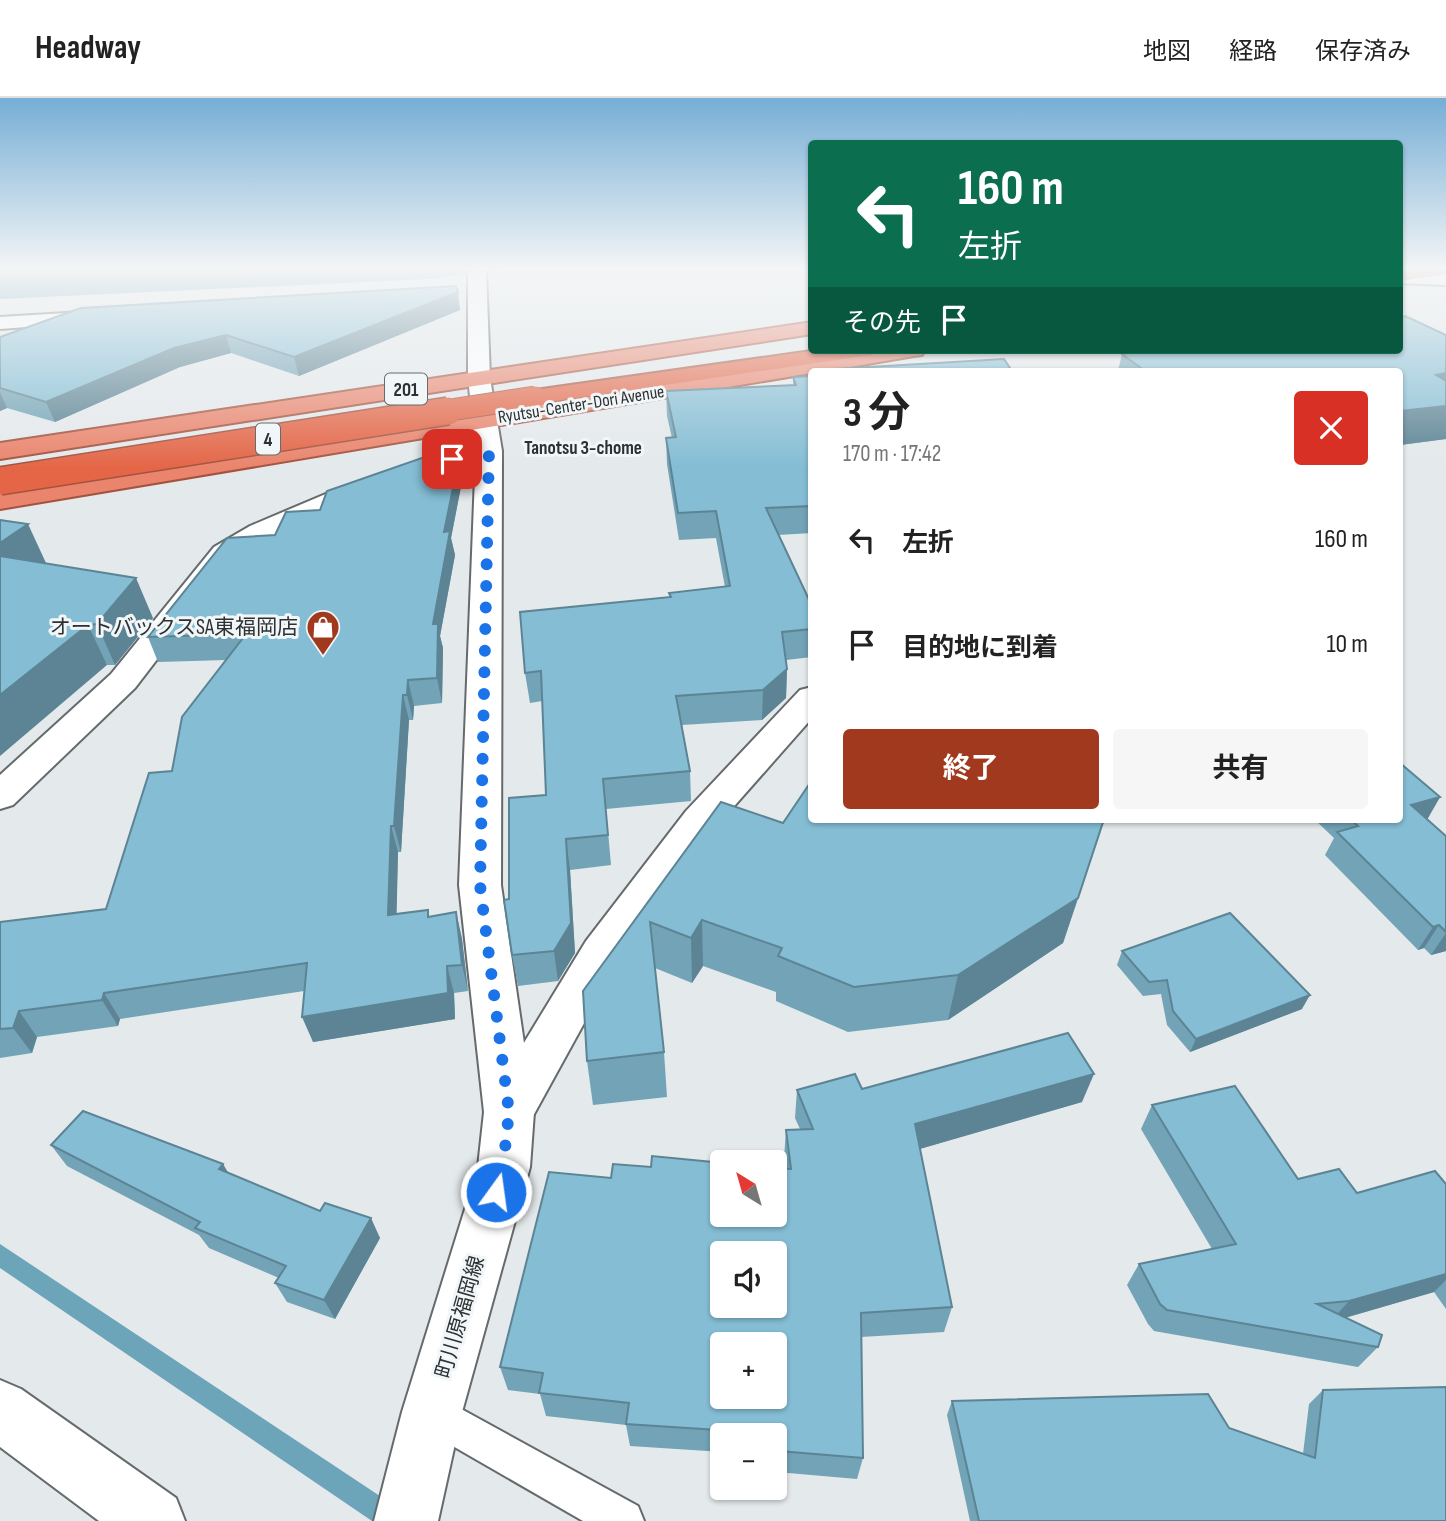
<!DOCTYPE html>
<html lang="ja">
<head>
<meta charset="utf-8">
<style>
  body { margin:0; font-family:"Sofia Sans Condensed","Noto Sans JP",sans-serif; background:#f6f6f6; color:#222; height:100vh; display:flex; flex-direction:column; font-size:26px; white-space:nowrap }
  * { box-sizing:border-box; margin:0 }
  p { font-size:23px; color:#767676 }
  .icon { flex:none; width:38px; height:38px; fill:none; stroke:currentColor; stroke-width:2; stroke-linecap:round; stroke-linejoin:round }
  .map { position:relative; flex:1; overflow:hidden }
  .side { position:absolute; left:808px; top:270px; width:595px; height:455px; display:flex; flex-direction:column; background:#fff; border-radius:7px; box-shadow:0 2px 5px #0004 }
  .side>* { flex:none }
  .top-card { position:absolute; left:808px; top:42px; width:595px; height:214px; border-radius:7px; box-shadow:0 2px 5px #0004; background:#0b6e4f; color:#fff; overflow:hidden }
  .needle { width:46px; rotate:323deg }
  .buttons { position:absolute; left:710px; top:1052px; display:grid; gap:14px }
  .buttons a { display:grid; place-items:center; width:77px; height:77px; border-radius:7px; background:#fff; box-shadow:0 2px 5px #0004; font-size:35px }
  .pin { position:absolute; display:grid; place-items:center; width:60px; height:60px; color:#fff; margin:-30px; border-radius:14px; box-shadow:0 4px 10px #0006 }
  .me { position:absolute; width:77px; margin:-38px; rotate:14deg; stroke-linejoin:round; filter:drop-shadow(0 0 5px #0008) }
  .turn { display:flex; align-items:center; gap:24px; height:147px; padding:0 35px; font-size:32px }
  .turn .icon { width:91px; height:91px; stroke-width:2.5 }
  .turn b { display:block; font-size:49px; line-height:60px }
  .then { display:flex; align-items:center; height:66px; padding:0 35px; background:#0003; gap:14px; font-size:26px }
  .round { display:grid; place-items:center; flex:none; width:74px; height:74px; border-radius:7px; background:#f6f6f6 }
  .headline { display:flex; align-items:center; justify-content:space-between; height:119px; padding:0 35px }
  h1 { font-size:42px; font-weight:700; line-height:52px }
  .action { display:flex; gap:14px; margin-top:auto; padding:14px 35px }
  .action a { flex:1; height:80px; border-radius:7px; background:#a1391e; color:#fff; font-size:28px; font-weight:700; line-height:80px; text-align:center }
  .action a+a { background:#f6f6f6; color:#222 }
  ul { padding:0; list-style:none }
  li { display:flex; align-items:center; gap:21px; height:105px; padding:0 35px }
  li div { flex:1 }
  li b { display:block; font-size:26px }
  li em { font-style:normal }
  header { display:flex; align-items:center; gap:42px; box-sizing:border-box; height:98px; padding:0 35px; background:#fff; border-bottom:2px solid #e0e0e0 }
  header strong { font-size:33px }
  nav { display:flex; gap:38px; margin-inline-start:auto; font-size:24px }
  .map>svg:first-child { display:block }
  .water { fill:#6ca4ba }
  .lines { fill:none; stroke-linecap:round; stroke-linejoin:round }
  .stream { fill:#6ca4ba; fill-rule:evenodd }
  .service-casing { stroke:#656a6c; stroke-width:4 }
  .minor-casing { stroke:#656a6c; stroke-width:4 }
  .secondary-casing { stroke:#656a6c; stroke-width:4 }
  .trunk-casing { stroke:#a4533f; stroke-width:4 }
  .motorway-casing { stroke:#a4533f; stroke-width:4 }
  .service { fill:#fff; fill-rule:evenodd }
  .minor { fill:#fff; fill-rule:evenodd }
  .secondary { fill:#fff; fill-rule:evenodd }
  .trunk { fill:#ea846c; fill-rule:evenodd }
  .motorway { fill:#e46647; fill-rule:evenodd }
  .motorway-bridge-far1-casing { stroke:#a4533f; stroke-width:23; stroke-linecap:butt }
  .motorway-bridge-casing { stroke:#a4533f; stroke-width:30; stroke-linecap:butt }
  .motorway-bridge-far1 { stroke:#e46647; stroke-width:21 }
  .motorway-bridge { stroke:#e46647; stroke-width:27 }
  .wall { fill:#72a3b6 }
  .shaded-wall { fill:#5c8494 }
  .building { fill:#84bdd4; stroke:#5c8494; stroke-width:2; fill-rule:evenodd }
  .route { stroke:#1a73e8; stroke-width:12; stroke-dasharray:0 21.6 }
  .labels { text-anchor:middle; stroke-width:6; stroke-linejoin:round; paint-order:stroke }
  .far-street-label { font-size:18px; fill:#2e3031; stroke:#f1f6f8 }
  .shield { fill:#f1f6f8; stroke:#686b6d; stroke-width:2 }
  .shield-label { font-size:19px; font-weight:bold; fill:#2e3031 }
  .far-neighbourhood-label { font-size:19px; font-weight:bold; fill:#2e3031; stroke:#f1f6f8 }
  .poi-label { font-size:21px; fill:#2e3031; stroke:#f1f6f8; text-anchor:end }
  .street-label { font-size:21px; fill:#2e3031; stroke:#f1f6f8 }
</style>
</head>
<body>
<header>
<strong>Headway</strong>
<nav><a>地図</a><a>経路</a><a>保存済み</a></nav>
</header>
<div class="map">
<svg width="1446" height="1423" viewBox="0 0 1446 1423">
  <rect width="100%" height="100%" fill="#e4e9eb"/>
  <polygon class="water" points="0,171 504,171 430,181 0,201"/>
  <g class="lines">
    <polygon class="stream" points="0,1146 404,1414 408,1423 372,1423 0,1170"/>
    <defs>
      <polygon id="service" points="432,1295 638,1408 644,1423 583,1423 418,1328 413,1314 418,1300"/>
      <g id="minor">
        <polygon points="1400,173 1446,175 1446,187 1400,185"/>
        <polygon points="99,213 106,215 109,219 106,223 0,231 0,219"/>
        <polygon points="489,345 498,348 502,353 498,358 459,367 348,407 270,440 234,461 135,590 13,707 0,711 0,677 111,576 214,449 250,428 328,395 443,356"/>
        <polygon points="812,589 812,620 714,731 616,867 527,1029 509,1036 491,1029 484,1014 491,999 586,843 686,713 800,592"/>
        <polygon points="0,1282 21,1291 176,1400 185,1423 99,1423 0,1349"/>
      </g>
      <polygon id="secondary" points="468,171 486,171 490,280 502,353 501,787 534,1014 530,1069 462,1314 438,1423 374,1423 402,1314 478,1069 484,1014 459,787 476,353 468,280"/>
      <g id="trunk">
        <polygon points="812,224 812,236 0,361 0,345"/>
        <polygon points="874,252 925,252 922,257 914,258 827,273 812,273 812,275 0,411 0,395"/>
      </g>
      <g id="motorway">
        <polygon points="1400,171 1446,171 1446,176 1400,183"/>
        <polygon points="818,252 875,252 872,257 864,258 535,306 527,304 523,299 527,294 535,292"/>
      </g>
    </defs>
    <use href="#service" class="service-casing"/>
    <use href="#minor" class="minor-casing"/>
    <use href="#secondary" class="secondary-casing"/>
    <use href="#trunk" class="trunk-casing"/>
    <use href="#motorway" class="motorway-casing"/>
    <use href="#service" class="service"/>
    <use href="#minor" class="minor"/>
    <use href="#secondary" class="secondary"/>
    <use href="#trunk" class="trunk"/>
    <use href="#motorway" class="motorway"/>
    <defs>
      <polyline id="motorway-bridge-far1" points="437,314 535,299"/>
      <polyline id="motorway-bridge" points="0,383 448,313"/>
    </defs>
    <use href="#motorway-bridge-far1" class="motorway-bridge-far1-casing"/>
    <use href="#motorway-bridge" class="motorway-bridge-casing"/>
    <use href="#motorway-bridge-far1" class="motorway-bridge-far1"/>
    <use href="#motorway-bridge" class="motorway-bridge"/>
  </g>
  <g class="wall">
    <polygon points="460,212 299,278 231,255 180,269 55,324 7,310 0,313 0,239"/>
    <polygon points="1405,218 1446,237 1446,308 1427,310 1446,308 1446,341 1400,347 1400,273 1118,273 1122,256 1142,252 1400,252 1400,219"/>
    <polygon points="812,278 812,435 778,437 812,508 812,559 786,562 787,571 786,600 762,622 682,627 690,673 691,703 606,711 611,767 570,772 575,855 558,883 518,888 512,857 509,801 546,697 542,603 530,605 525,575 670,499 669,495 725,489 716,440 679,442 667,366 666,340 672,340 667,318 666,293 793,287 793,279"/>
    <polygon points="465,368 451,440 455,457 440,538 443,550 442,605 414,608 413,622 409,622 401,754 398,754 396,816 430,819 456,814 462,841 468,893 454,895 455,921 313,944 304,893 120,921 118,928 37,939 32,955 0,960 0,824 106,811 226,562 158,564 148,539 275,437 320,412"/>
    <polygon points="46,465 153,520 115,567 107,567"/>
    <polygon points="1440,699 1427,721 1446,738 1446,853 1431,857 1424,850 1418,852 1325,757 1334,740 1314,721 1400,721"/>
    <polygon points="721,704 783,725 812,721 1105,721 1063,845 948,922 848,934 776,903 776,894 703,868 692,885 655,870 664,954 667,999 593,1007 587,963 583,893"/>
    <polygon points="1122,853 1302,911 1190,954 1167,927 1161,896 1143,898 1117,867"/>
    <polygon points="862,991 1082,1004 920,1051 952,1209 944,1234 861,1239 863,1360 857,1381 777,1374 778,1358 775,1358 775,1337 723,1337 723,1354 630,1348 626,1327 546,1318 540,1296 508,1292 500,1269 611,1080 651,1069 786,1071 784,1060 786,1032 800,1031 795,1020 797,992"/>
    <polygon points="1152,1007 1298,1081 1357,1095 1446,1086 1446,1211 1434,1194 1345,1220 1378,1249 1358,1269 1154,1233 1148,1226 1127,1187 1139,1166 1212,1151 1141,1031"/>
    <polygon points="51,1047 223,1066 227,1074 380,1140 335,1221 287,1204 275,1185 279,1180 209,1150 199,1137 67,1068"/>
    <polygon points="1323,1292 1446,1423 970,1423 947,1317 952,1303 1229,1330 1303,1356 1309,1306"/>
  </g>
  <g class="shaded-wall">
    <polygon points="458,194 460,212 299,278 294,259"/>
    <polygon points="226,237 231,255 180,269 55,324 46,304 174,250"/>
    <polygon points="1446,275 1446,341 1400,347 1400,313 1436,277"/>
    <polygon points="0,294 7,310 0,313"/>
    <polygon points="462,346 465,368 451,440 455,457 440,538 443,550 442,605 437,580 433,526 444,434"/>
    <polygon points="28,426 46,465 0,485 0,445"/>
    <polygon points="136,480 153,520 115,567 97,526"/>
    <polygon points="88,527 107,567 0,658 0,597"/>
    <polygon points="787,571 786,600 762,622 763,592"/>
    <polygon points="408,582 414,608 413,622 407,597"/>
    <polygon points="403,597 409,622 401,754 394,728"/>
    <polygon points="1440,699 1427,722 1411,707"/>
    <polygon points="1104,721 1063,845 948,922 958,877"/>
    <polygon points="391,728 398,754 396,844 388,817"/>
    <polygon points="566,741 570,772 575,855 558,883 554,853"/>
    <polygon points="456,814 462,841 468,893 462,867"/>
    <polygon points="702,822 703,868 692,885 691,840"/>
    <polygon points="1439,827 1424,850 1418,852 1433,829"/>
    <polygon points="1446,835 1446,853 1431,857"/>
    <polygon points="447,868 454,895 455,921 313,944 302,919"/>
    <polygon points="104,895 120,921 118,928 102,902"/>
    <polygon points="1310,897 1302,911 1190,954 1196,941"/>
    <polygon points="19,913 37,939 32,955 13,930"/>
    <polygon points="1094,976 1082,1004 909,1054 915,1026"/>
    <polygon points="223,1066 235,1086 219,1071"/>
    <polygon points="371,1120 380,1140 335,1221 324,1202"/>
    <polygon points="1446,1176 1446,1182 1434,1194 1330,1224 1349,1203"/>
  </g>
  <g class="building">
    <polygon points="456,188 458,194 294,259 226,237 174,250 46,304 0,290 0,239 81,210"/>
    <polygon points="1405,218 1446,237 1446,275 1436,277 1446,283 1446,308 1400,313 1400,273 1145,273 1122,256 1142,252 1400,252 1400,219"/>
    <polygon points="1004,261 1012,273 818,273 818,272"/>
    <polygon points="812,278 812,408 766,410 812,508 812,531 782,534 787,571 763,592 676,598 690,673 603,681 608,737 566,741 571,825 554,853 512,857 504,802 509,801 509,700 546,697 541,573 525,575 520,514 671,499 669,495 730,488 716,413 678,415 666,340 676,339 666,293 796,287 793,279"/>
    <polygon points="462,346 444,434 450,433 433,526 438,526 437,580 408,582 407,597 403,597 394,728 391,728 388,817 428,812 428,819 456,814 462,867 447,868 448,895 302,919 307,865 104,895 102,902 19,913 13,930 0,931 0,824 106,811 149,675 172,673 182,619 246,536 148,539 227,440 275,437 286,414 320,412 327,393"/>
    <polygon points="0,422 28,426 0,445"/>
    <polygon points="0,458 136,480 97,526 88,527 0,597"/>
    <polygon points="1400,665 1440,699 1411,707 1446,738 1446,834 1439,827 1433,829 1337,734 1358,728 1350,721 1400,721"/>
    <polygon points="812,682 812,721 1104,721 1078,800 958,877 854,889 778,858 782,850 702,822 691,840 650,824 664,954 587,963 583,893 721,704 783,725"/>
    <polygon points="1230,815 1310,897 1196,941 1173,913 1167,882 1149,884 1122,853"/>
    <path d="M1068 935 1094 976 915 1026 952 1209 861 1215 863 1360 779 1353 780 1336 626 1326 629 1305 539 1295 543 1275 500 1269 549 1074 611 1080 613 1066 651 1069 652 1058 723 1065V1116H775V1070L791 1071 786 1032 813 1031 797 992 855 976 862 991ZM723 1155H775V1208H723ZM723 1246H775V1298H723Z"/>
    <polygon points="1235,988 1298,1081 1339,1071 1357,1095 1435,1073 1446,1086 1446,1176 1349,1203 1317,1206 1382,1237 1378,1249 1167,1212 1160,1206 1139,1166 1236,1146 1152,1007"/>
    <polygon points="83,1013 223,1066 219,1071 320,1113 325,1105 371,1120 324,1202 275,1185 286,1168 195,1130 200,1124 51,1047"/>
    <polygon points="1446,1289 1446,1423 979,1423 952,1303 1208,1296 1229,1330 1315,1360 1323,1292"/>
  </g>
  <linearGradient id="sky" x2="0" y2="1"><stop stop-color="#76aed6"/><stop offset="0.46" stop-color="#f3f5f6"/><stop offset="1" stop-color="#f3f5f6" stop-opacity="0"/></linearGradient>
  <rect width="1446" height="370" fill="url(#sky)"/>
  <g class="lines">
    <polyline class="route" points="452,361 489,353 480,787 509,1014 503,1069 496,1094"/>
  </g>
  <defs>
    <symbol id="shop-pin" viewBox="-11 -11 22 30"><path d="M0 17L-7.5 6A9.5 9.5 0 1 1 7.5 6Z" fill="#a1391e" stroke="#f1f6f8"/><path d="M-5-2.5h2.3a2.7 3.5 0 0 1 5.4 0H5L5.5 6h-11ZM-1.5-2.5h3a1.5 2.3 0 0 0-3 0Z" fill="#fff"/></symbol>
  </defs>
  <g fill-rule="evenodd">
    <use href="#shop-pin" x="304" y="510" width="38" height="52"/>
  </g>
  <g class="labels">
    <g class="far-street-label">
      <text transform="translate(581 306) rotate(-9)" y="6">Ryutsu-Center-Dori Avenue</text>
    </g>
    <g class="shield">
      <rect x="385" y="275.5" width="42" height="31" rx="5"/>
      <rect x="256" y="325.5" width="24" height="31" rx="5"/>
    </g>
    <g class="shield-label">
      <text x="406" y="298">201</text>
      <text x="268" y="348">4</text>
    </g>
    <g class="far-neighbourhood-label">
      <text x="583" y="356">Tanotsu 3-chome</text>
    </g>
    <g class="poi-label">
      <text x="298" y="536">オートバックスSA東福岡店</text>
    </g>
    <g class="street-label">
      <text transform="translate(460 1219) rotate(-74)" y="7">町川原福岡線</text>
    </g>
  </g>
</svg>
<div class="buttons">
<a><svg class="needle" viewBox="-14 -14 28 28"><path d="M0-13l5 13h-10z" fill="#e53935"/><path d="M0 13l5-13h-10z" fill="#767676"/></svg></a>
<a><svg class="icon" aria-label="sound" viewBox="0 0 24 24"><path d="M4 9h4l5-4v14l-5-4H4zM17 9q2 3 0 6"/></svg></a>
<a>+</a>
<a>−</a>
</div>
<div class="pin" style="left:452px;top:361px;background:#d93025"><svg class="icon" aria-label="arrive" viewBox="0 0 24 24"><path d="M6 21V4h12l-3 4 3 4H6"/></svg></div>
<svg class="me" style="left:496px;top:1094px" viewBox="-20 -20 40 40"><circle r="17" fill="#1a73e8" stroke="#fff" stroke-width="3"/><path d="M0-11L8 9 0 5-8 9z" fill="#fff"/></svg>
<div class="top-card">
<div class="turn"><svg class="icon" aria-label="left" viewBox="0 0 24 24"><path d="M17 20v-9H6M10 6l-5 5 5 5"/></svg><div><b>160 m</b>左折</div></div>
<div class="then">その先<svg class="icon" aria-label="arrive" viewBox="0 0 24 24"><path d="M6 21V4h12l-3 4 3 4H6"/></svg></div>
</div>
<section class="side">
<div class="headline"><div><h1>3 分</h1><p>170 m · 17:42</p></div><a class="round" style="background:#d93025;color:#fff"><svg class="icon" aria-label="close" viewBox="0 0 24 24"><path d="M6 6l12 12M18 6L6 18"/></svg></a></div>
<ul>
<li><svg class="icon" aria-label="left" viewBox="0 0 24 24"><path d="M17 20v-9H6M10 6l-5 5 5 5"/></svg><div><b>左折</b></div><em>160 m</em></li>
<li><svg class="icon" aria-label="arrive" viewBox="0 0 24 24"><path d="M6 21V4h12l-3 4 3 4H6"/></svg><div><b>目的地に到着</b></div><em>10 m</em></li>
</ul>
<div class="action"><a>終了</a><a>共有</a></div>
</section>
</div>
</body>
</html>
